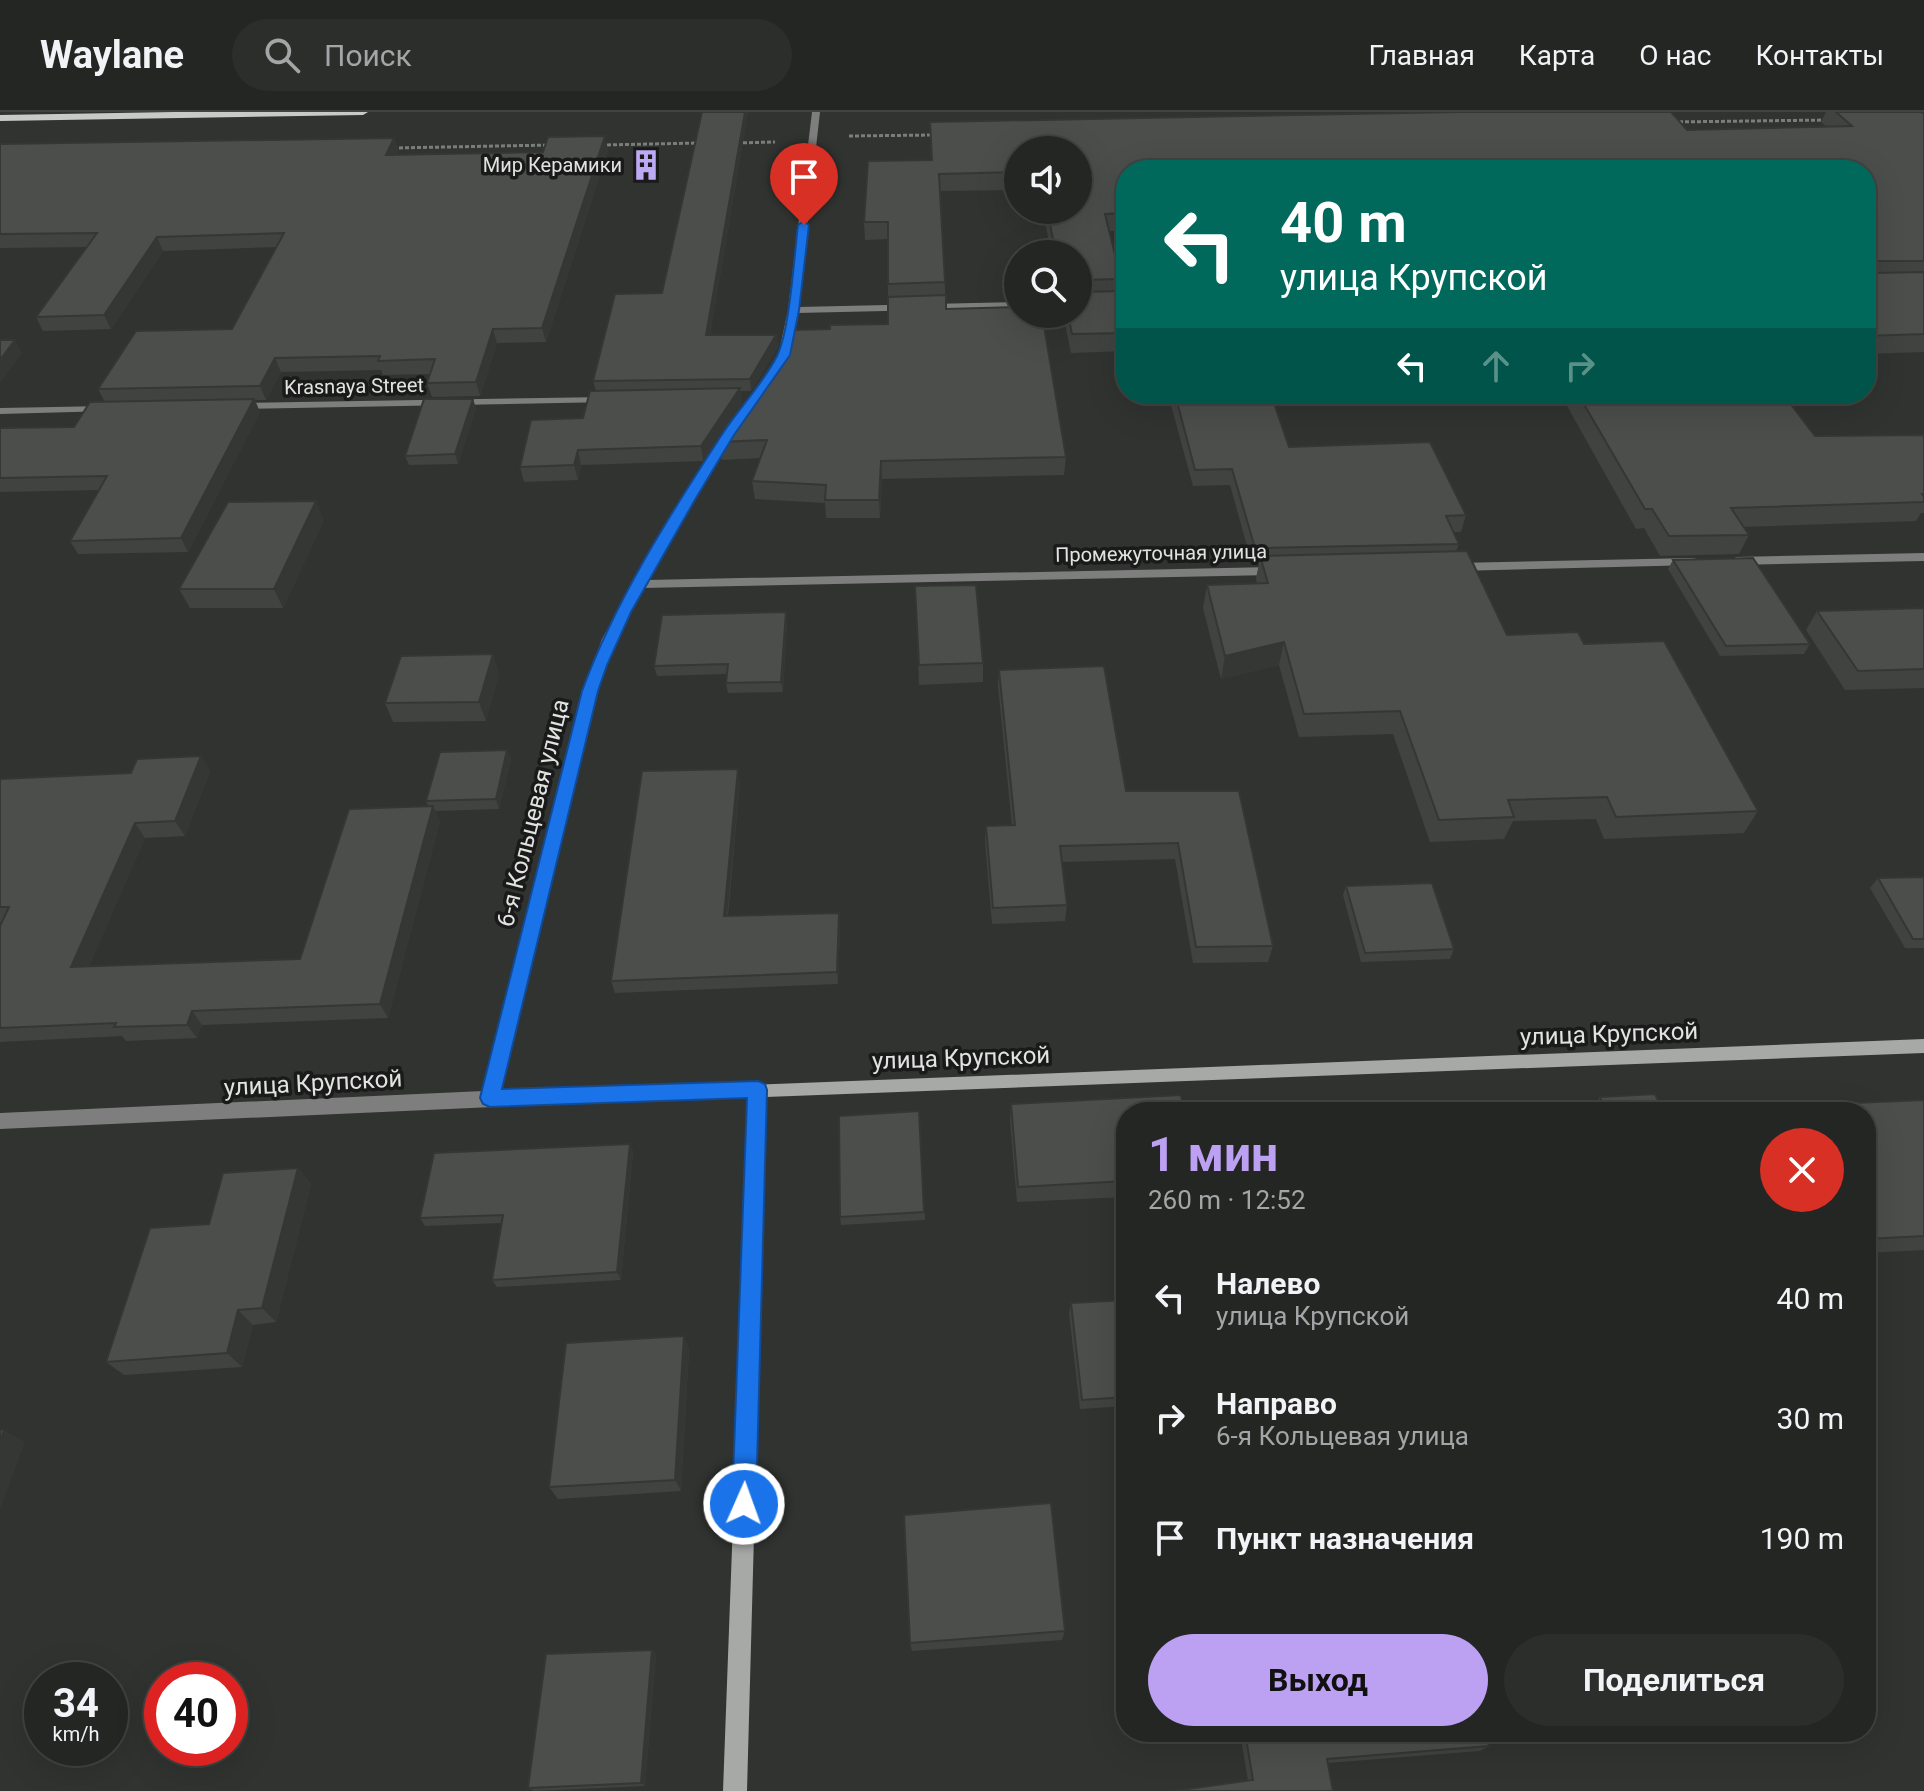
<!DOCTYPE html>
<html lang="ru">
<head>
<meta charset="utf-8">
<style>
  body { margin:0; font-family:Roboto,sans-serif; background:#2c2e2c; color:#f1f3f6; height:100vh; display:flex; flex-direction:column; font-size:30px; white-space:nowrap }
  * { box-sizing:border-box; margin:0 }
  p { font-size:26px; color:#a3a5a6 }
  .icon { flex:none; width:44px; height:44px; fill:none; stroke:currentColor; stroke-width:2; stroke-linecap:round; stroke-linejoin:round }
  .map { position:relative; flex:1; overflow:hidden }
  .side { position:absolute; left:1116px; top:990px; width:760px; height:640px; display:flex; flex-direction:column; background:#242624; border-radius:32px; box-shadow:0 8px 32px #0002,0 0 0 2px #414341 }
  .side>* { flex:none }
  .guide { position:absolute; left:1116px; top:48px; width:760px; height:244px; border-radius:32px; box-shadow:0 8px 32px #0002,0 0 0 2px #414341; background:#00695c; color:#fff; overflow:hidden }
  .controls { position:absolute; left:1004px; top:24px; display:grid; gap:16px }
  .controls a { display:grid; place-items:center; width:88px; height:88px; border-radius:50%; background:#242624; box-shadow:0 8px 32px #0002,0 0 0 2px #414341; font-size:40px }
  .speed { position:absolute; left:24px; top:1550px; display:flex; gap:16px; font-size:40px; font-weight:700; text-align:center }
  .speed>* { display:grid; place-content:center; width:104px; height:104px; border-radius:50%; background:#242624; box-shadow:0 8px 32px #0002,0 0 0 2px #414341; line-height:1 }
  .speed small { font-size:20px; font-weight:400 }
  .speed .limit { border:12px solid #d22; background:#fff; color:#111 }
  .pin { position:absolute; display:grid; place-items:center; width:68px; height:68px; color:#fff; margin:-82px -34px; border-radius:50% 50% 50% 0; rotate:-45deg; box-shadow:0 0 8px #0007 }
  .pin .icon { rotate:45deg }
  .me { position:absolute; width:88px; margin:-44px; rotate:2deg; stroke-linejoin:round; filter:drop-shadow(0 0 6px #0008) }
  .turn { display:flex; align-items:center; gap:28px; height:168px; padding:0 32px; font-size:36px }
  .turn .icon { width:104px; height:104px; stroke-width:2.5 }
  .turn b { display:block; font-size:56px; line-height:68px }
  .lanes { display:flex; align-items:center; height:76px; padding:0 32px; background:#0003; justify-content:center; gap:40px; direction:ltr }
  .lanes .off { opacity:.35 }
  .round { display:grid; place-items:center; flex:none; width:84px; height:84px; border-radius:42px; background:#2c2e2c }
  .overview { display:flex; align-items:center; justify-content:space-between; height:136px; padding:0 32px }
  h1 { font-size:48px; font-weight:700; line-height:60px; color:#bca0f2 }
  .action { display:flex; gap:16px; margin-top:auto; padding:16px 32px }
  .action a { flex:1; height:92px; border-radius:48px; background:#bca0f2; color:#111; font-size:32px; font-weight:700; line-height:92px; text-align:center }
  .action a+a { background:#2c2e2c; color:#f1f3f6 }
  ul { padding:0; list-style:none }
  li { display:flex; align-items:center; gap:24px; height:120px; padding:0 32px }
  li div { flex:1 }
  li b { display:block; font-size:30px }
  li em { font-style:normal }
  header { display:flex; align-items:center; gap:48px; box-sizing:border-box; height:112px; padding:0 40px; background:#242624; border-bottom:2px solid #414341 }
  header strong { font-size:38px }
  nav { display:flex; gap:44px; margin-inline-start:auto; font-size:28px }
  .search { width:560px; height:72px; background:#2c2e2c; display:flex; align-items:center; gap:20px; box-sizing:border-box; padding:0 28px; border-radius:44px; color:#a3a5a6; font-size:30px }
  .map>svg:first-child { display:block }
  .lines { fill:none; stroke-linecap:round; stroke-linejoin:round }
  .path { stroke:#7a7d7a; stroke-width:3; stroke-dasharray:4 2; stroke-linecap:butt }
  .street { fill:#7d7e7d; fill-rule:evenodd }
  .secondary { fill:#a7a9a7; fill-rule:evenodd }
  .primary { fill:#c7cac7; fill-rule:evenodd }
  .wall { fill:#414341 }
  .shaded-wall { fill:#353735 }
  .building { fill:#4c4e4c; stroke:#353735; stroke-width:2 }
  .route { fill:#1a73e8; stroke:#114b97; stroke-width:2 }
  .labels { text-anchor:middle; stroke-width:7; stroke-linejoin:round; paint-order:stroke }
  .far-poi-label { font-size:20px; fill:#e1e3e1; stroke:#191a19; text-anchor:end }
  .far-street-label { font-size:20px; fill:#e1e3e1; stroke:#191a19 }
  .street-label { font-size:24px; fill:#e1e3e1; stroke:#191a19 }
</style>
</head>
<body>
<header>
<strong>Waylane</strong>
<div class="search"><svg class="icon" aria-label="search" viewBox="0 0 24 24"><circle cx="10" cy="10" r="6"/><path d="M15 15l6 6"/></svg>Поиск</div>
<nav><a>Главная</a><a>Карта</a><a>О нас</a><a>Контакты</a></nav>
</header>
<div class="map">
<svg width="1924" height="1679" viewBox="0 0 1924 1679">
  <rect width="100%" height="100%" fill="#303330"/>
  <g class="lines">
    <g class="path">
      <polyline points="1673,10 1827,8"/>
      <polyline points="849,24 935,23"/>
      <polyline points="737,31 775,30"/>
      <polyline points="601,33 699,31"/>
      <polyline points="393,36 551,33"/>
    </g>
    <g class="street">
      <polygon points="812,0 820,0 798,195 1018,190 1018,196 797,201 786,247 777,249 788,198"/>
      <polygon points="607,285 611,286 611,290 238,297 232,294 238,291"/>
      <polygon points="107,294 113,297 111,299 0,302 0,296"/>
      <polygon points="731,315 737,318 647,468 1277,455 1283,459 1277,463 642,476 616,527 597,579 501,978 758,971 764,973 767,978 764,983 0,1017 0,1001 483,979 583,579 602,527 632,472 725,318"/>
      <polygon points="1924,441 1924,449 1736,453 1730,449 1736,445"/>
      <polygon points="1693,446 1697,447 1697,453 1456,459 1450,455 1456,451"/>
    </g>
    <polygon class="secondary" points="1924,927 1924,941 766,985 747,1679 723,1679 749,978 752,973"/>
    <polygon class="primary" points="174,0 368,0 363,3 0,9 0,3"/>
  </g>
  <g class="wall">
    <polygon points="702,0 748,0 710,223 776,223 778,235 751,279 740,279 742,291 703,349 581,353 578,368 524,370 520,355 583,306 596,279 593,269 662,181"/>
    <polygon points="1826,0 1921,0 1924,2 1924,240 1866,242 1866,58 1126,58 1126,119 1109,119 1121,167 1120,179 1126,187 1126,239 1071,241 1063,202 1078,202 1078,142 1051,142 1043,98 1078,98 1018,38 1018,78 940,79 946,197 1066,345 1064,363 882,367 880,406 826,406 825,391 755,387 752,369 760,346 722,348 719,330 830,217 888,212 888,127 865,128 864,110 931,48 930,10 1687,18 1827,15 1821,10"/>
    <polygon points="394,26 398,39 397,42 543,40 608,38 546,230 497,231 480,284 432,285 427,271 430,262 383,263 381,258 281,260 266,288 255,288 260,300 188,440 78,442 70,429 100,378 0,380 0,316 74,315 105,290 98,277 232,217 277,135 163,139 111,217 43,219 36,205 87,135 0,136 0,32"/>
    <polygon points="1168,282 1271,282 1289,335 1466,403 1461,420 1453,420 1459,432 1456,439 1507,523 1584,532 1758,699 1744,721 1604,727 1596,707 1513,709 1504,727 1430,730 1393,622 1299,625 1279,553 1221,567 1203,496 1207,473 1257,472 1256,466 1259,452 1252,452 1230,373 1193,374"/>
    <polygon points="1555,282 1783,282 1815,324 1924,323 1924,401 1921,401 1916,409 1743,415 1749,423 1739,442 1660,444 1644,416 1636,417 1562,285 1557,285"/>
    <polygon points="476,296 458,352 409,353 405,344"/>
    <polygon points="324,408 283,496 190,496 179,477"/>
    <polygon points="1673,448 1810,532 1804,542 1720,544 1668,457"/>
    <polygon points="915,474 983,551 983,570 919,573"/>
    <polygon points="1924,496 1924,576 1845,578 1806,518 1817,499"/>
    <polygon points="786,500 787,510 783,580 728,581 726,571 727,562 657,564 654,554"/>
    <polygon points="999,558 1126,679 1239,679 1273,834 1268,850 1193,851 1175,747 1062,750 1067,793 1065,809 992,812 985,730 986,714 1012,713 998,574"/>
    <polygon points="499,561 486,609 393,610 385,591"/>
    <polygon points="507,638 511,648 499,697 435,699 440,709 388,906 202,913 197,926 126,929 122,924 0,930 0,814 2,810 0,810 0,667 131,661 201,644 210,659 185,724 145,726 89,854 300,847 428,694 426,689"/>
    <polygon points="740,669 728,804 840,813 838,872 615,881 611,869"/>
    <polygon points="1924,765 1924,836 1905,836 1870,776 1878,766"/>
    <polygon points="1346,774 1454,837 1450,847 1361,850 1343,783"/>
    <polygon points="1600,985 1663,999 1924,988 1924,1138 1866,1141 1866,1000 1589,1000"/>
    <polygon points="1011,992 1126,1000 1126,1085 1017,1090 1010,1009"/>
    <polygon points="919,999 925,1108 841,1113 840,1105"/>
    <polygon points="630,1032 633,1040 621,1168 497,1175 492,1168 501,1111 425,1114 420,1106"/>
    <polygon points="298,1056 311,1072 276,1210 253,1213 242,1255 124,1263 106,1250 209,1112"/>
    <polygon points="1126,1188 1126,1294 1080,1297 1069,1201 1071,1191"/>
    <polygon points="684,1224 689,1238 681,1379 558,1387 549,1375"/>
    <polygon points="1065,1519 1062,1528 912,1539 910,1531"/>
    <polygon points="652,1538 656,1542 645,1674 534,1679 528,1676"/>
    <polygon points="1240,1620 1485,1620 1489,1634 1480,1639 1327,1651 1248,1669"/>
  </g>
  <g class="shaded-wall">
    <polygon points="745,0 748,0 708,236 706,223"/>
    <polygon points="605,24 608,38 546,230 542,216"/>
    <polygon points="394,26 398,39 390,56 386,43"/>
    <polygon points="157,125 163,139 111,217 104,203"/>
    <polygon points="493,217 497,231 480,284 476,270"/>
    <polygon points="776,223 778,235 751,279 750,267"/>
    <polygon points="15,228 22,241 0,271 0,248"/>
    <polygon points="275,246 281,260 266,288 260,274"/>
    <polygon points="740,276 742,291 703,349 701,334"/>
    <polygon points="254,287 260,300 188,440 181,426"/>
    <polygon points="473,287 476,296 458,352 455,342"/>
    <polygon points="578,338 581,353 578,368 574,353"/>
    <polygon points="881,349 882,367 880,406 879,388"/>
    <polygon points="316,389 324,408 283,496 274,477"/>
    <polygon points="786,500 787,510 783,580 781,570"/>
    <polygon points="1284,530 1279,553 1221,567 1225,544"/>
    <polygon points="493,542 499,561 486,609 479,590"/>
    <polygon points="507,638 511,648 499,697 496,687"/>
    <polygon points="201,644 210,659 185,724 175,709"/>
    <polygon points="738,657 740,669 726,816 724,804"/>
    <polygon points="433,694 440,709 388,906 380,892"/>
    <polygon points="135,711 145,726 83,869 71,855"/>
    <polygon points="839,801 840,813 838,872 837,860"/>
    <polygon points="192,899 202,913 197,926 187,913"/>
    <polygon points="630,1032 633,1040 621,1168 617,1160"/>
    <polygon points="298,1056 311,1072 276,1210 262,1196"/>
    <polygon points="238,1198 253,1213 242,1255 227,1241"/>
    <polygon points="684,1224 689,1238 681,1379 675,1368"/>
    <polygon points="4,1318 25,1330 0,1398 0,1329"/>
    <polygon points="652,1538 656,1542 645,1674 641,1671"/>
  </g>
  <g class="building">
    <polygon points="702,0 745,0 706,223 776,223 750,267 593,269 615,182 662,181"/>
    <polygon points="1460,0 1671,0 1687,18 1852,14 1836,0 1921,0 1924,2 1924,149 1875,149 1872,158 1876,161 1924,160 1924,222 1866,224 1866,58 1126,58 1126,101 1105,102 1121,167 1079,168 1078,171 1078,142 1056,142 1047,98 1078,98 1078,38 1018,38 1018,60 939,62 945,170 888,172 888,110 864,110 868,49 932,48 930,10"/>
    <polygon points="605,24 542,216 493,217 476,270 427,271 435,247 378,249 380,244 275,246 260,274 98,277 136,219 232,217 284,121 157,125 104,203 36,205 97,121 0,122 0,32 394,26 386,43 543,40 548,25"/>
    <polygon points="1078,178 1079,180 1124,179 1126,187 1126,221 1072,222 1068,202 1078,202"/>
    <polygon points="946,183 946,197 1018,195 1018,202 1042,202 1066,345 881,349 879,388 825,388 826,373 752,369 767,328 719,330 777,250 792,218 830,217 830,213 888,212 888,185"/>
    <polygon points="0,228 15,228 0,248"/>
    <polygon points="740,276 701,334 578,338 574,353 520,355 531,308 583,306 590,279"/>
    <polygon points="1175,282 1271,282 1289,335 1430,330 1466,403 1446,404 1459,432 1255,436 1232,357 1195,358"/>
    <polygon points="1578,282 1783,282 1815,324 1924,323 1924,382 1922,382 1924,385 1924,390 1731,396 1749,423 1669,424 1652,397 1645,397"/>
    <polygon points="254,287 181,426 70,429 107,364 0,366 0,316 74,315 90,290"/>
    <polygon points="424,287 473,287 455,342 405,344"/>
    <polygon points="316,389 274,477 179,477 228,390"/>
    <polygon points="1467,439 1507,523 1578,520 1584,532 1664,529 1758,699 1616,705 1607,685 1508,688 1514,705 1439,708 1400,599 1304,602 1284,530 1225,544 1207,473 1268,471 1260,444"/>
    <polygon points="1753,446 1810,532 1726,534 1673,448"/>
    <polygon points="976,473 983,551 919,553 915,474"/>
    <polygon points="1924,496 1924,557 1858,559 1817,499"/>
    <polygon points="786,500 781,570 726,571 728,552 654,554 662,503"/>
    <polygon points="493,542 479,590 385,591 401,544"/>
    <polygon points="1104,554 1126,679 1239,679 1273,834 1196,835 1178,731 1060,734 1067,793 993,796 986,714 1015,713 999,558"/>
    <polygon points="507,638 496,687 426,689 440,640"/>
    <polygon points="201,644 175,709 135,711 71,855 300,847 349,697 433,694 380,892 192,899 187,913 114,915 116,911 0,916 0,814 9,795 0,795 0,667 131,661 137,647"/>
    <polygon points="738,657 724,804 839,801 837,860 611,869 642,659"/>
    <polygon points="1924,765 1924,827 1913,827 1878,766"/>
    <polygon points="1432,771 1454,837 1365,841 1346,774"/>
    <polygon points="1655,982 1663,999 1924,988 1924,1124 1866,1127 1866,1000 1606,1000 1600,985"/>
    <polygon points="1181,983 1184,1000 1126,1000 1126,1069 1018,1075 1011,992"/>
    <polygon points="919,999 924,1100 840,1105 839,1004"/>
    <polygon points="630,1032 617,1160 492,1168 503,1103 420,1106 434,1041"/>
    <polygon points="298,1056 262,1196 238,1198 227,1241 106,1250 150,1116 209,1112 223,1061"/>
    <polygon points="1126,1188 1126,1285 1082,1288 1071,1191"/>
    <polygon points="684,1224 675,1368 549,1375 566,1231"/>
    <polygon points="0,1318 4,1318 0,1329"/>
    <polygon points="1051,1391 1065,1519 910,1531 904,1403"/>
    <polygon points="652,1538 641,1671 528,1676 546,1542"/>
    <polygon points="1245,1620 1485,1620 1489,1634 1327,1647 1333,1679 1173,1679 1253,1668"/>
  </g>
  <path class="route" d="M804 109 809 113 799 198 790 243 734 323 696 386 631 500 607 553 598 579 502 977 758 969 765 972 767 978 756 1392 752 1400 744 1404 736 1400 732 1392 747 986 490 995 483 992 480 986 582 579C615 489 669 404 721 324 738 297 763 272 777 244 790 217 794 145 798 113Z"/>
  <defs>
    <symbol id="building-bare" viewBox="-9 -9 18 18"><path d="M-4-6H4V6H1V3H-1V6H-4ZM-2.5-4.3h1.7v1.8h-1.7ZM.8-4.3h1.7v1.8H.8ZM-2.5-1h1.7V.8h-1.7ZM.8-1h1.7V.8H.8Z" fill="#bea9f4" stroke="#191a19" stroke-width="2.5" paint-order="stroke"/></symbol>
  </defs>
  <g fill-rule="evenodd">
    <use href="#building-bare" x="624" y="31" width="44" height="44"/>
  </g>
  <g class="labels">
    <g class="far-poi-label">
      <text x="622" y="60">Мир Керамики</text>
    </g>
    <g class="far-street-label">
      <text transform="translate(354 274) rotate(-1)" y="7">Krasnaya Street</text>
      <text transform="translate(1161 441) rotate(-1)" y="7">Промежуточная улица</text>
    </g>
    <g class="street-label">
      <text transform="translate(533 701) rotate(-76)" y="8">6-я Кольцевая улица</text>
      <text transform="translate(1609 922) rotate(-2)" y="8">улица Крупской</text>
      <text transform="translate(961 946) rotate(-2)" y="8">улица Крупской</text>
      <text transform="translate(313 971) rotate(-3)" y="8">улица Крупской</text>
    </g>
  </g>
</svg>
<div class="controls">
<a><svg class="icon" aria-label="sound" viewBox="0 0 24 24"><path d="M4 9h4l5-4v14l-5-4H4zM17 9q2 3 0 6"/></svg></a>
<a><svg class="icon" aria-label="search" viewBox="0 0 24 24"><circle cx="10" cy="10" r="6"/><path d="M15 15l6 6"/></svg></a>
</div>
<div class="speed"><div>34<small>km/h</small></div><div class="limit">40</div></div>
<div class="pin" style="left:804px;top:113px;background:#d93025"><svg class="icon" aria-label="arrive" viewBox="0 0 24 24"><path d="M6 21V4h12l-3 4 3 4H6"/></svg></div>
<svg class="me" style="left:744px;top:1392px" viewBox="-20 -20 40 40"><circle r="17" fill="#1a73e8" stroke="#fff" stroke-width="3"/><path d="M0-11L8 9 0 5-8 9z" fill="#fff"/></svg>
<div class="guide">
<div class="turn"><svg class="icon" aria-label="left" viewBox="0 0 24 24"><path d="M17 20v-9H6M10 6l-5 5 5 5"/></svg><div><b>40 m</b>улица Крупской</div></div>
<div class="lanes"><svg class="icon" aria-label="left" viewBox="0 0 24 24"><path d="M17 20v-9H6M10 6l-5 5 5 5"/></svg><svg class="icon off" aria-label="ahead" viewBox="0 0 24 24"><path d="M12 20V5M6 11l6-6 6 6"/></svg><svg class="icon off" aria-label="right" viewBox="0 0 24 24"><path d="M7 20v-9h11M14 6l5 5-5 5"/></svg></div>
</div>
<section class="side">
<div class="overview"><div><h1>1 мин</h1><p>260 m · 12:52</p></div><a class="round" style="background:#d93025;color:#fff"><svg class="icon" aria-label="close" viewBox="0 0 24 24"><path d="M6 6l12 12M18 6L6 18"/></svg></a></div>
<ul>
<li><svg class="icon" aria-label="left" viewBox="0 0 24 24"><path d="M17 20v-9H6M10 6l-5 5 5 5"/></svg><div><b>Налево</b><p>улица Крупской</p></div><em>40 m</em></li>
<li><svg class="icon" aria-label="right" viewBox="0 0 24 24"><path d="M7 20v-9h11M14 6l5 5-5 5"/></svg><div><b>Направо</b><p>6-я Кольцевая улица</p></div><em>30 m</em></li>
<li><svg class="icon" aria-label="arrive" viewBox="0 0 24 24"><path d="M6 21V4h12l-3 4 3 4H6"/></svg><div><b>Пункт назначения</b></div><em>190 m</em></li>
</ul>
<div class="action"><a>Выход</a><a>Поделиться</a></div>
</section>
</div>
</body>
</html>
